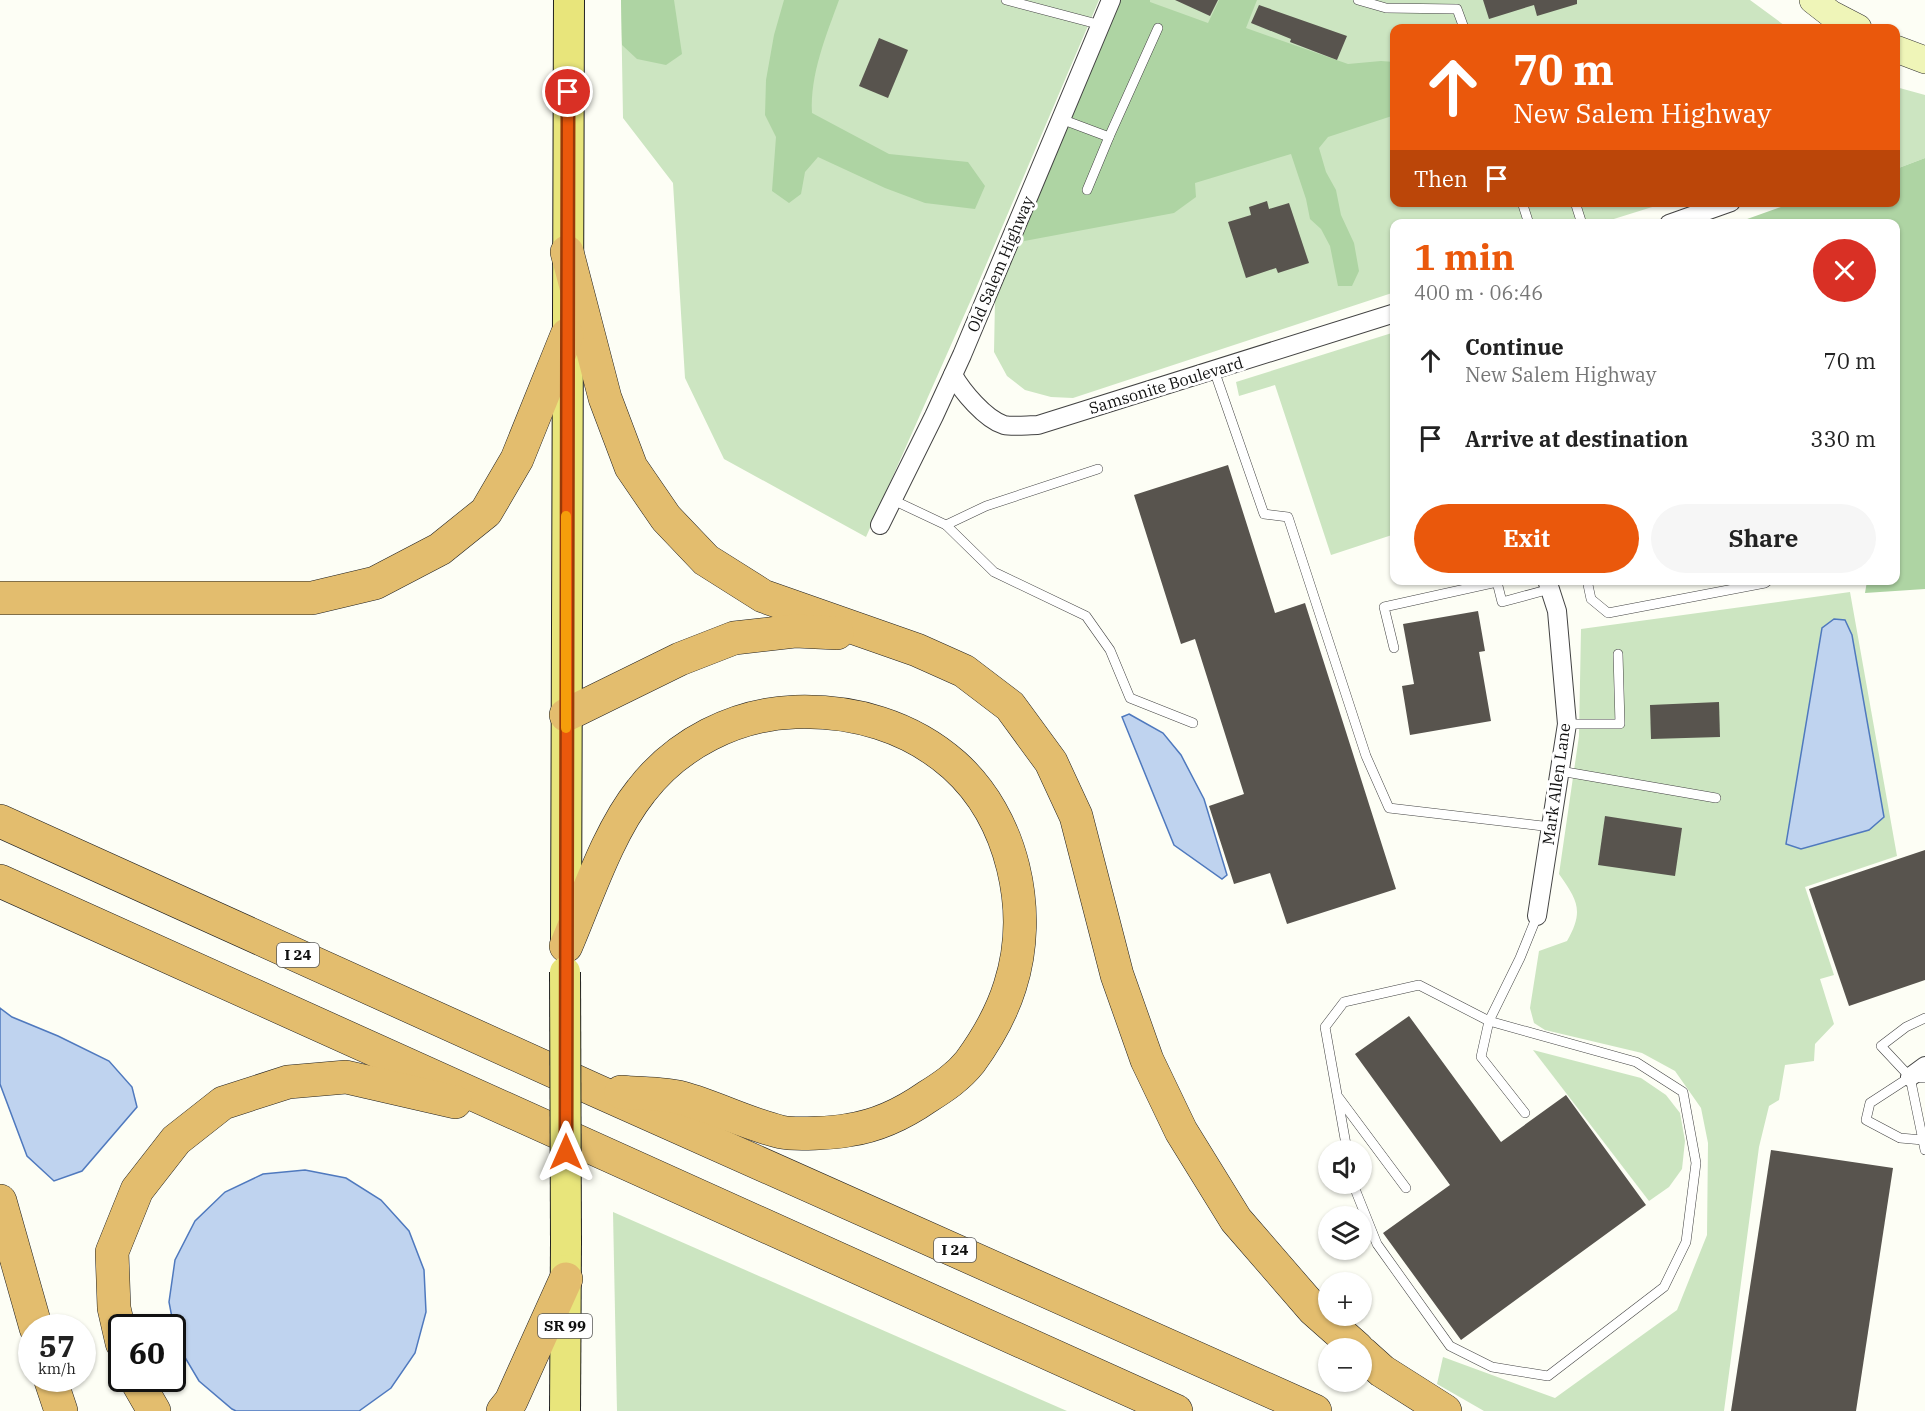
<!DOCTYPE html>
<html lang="en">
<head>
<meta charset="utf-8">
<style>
  body { margin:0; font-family:"IBM Plex Serif",serif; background:#f6f6f6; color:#222; height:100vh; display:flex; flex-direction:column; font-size:22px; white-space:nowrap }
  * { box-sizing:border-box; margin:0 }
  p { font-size:20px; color:#767676 }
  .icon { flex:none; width:33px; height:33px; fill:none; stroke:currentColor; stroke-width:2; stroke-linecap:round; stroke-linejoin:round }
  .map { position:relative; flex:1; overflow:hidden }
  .details { position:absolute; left:1390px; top:219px; width:510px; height:366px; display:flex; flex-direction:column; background:#fff; border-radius:12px; box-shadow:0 2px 4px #0004 }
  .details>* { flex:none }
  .hud { position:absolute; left:1390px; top:24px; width:510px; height:183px; border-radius:12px; box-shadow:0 2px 4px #0004; background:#ea580c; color:#fff; overflow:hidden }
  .controls { position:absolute; left:1318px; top:1140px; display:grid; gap:12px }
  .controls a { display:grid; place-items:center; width:54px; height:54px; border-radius:50%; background:#fff; box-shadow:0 2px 4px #0004; font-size:30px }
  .speed { position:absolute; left:18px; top:1314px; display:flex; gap:12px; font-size:30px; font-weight:700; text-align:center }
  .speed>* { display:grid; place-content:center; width:78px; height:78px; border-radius:50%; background:#fff; box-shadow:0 2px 4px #0004; line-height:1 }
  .speed small { font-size:15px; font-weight:400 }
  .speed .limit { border:3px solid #111; border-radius:9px; background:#fff; color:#111 }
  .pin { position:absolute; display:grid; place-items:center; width:51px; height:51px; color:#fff; margin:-26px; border:3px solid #fff; border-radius:50%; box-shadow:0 2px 6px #0007 }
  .me { position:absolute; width:66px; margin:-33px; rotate:0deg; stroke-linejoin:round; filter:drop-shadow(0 0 4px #0008) }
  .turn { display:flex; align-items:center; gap:21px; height:126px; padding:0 24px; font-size:27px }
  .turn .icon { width:78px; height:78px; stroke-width:2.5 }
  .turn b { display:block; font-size:42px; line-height:51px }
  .then { display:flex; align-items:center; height:57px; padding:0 24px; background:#0003; gap:12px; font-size:22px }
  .round { display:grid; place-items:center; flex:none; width:63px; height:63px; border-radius:32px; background:#f6f6f6 }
  .headline { display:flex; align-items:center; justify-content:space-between; height:102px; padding:0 24px }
  h1 { font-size:36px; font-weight:700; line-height:45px; color:#ea580c }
  .button { display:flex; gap:12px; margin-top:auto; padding:12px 24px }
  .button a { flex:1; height:69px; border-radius:36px; background:#ea580c; color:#fff; font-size:24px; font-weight:700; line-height:69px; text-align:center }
  .button a+a { background:#f6f6f6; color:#222 }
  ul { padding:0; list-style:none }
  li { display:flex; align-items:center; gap:18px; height:78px; padding:0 24px }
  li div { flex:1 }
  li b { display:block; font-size:22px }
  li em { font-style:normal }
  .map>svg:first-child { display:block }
  .green { fill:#cce5c1 }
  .forest { fill:#aed4a3 }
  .water { fill:#bfd3ef; stroke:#4f79be; stroke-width:1.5 }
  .building { fill:#58544e }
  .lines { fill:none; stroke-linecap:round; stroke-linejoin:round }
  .service-casing { stroke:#434343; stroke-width:10 }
  .minor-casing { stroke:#434343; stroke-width:20 }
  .secondary-casing { stroke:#323232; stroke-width:28 }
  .primary-casing { stroke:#212121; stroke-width:32 }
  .motorway-casing { stroke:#212121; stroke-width:34 }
  .service { stroke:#fff; stroke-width:9 }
  .minor { stroke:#fff; stroke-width:18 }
  .secondary { stroke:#eff5b8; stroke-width:27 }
  .primary { stroke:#e8e57b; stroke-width:30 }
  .motorway { stroke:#e3bd6e; stroke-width:33 }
  .primary-bridge-casing { stroke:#212121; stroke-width:32; stroke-linecap:butt }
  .primary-bridge { stroke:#e8e57b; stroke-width:30 }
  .route-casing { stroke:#983908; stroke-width:15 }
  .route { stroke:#ea580c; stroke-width:10 }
  .slow { stroke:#f59e0b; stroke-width:10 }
  .labels { text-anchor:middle; stroke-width:6; stroke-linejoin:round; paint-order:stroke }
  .shield { fill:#fff; stroke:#585858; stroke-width:1.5 }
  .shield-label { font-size:15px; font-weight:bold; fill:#101010 }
  .street-label { font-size:16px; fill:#101010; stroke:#fff }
</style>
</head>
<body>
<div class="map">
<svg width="1925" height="1411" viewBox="0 0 1925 1411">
  <rect width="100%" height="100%" fill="#fdfef5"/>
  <g class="green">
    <polygon points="621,0 1099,0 974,293 866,537 724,459 685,378 673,183 623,118"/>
    <polygon points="1122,0 1750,0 1788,28 1395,28 1395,202 1665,203 1601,223 1395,224 1395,292 1073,398 1051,397 1025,390 1007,376 994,352 995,300"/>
    <polygon points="1896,87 1925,95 1925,158 1896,169"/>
    <polygon points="1395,332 1395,534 1331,555 1275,385 1239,396 1236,382"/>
    <path d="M1850 592 1897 856 1805 887 1834 975 1820 979 1834 1024 1815 1044 1814 1061 1785 1065 1779 1100 1769 1106 1759 1147 1724 1411H1484L1437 1384 1443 1357 1555 1398 1677 1310 1707 1235 1708 1143 1701 1108 1675 1071 1642 1053 1545 1030 1534 1023 1530 1008 1539 951 1567 941C1584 911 1578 901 1559 874L1579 736 1581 629Z"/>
    <polygon points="1533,1050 1641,1078 1666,1095 1680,1113 1685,1141 1682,1169 1669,1187 1649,1201"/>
    <polygon points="613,1212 1067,1411 617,1411"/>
  </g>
  <g class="forest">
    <polygon points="621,0 674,0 682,54 666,65 637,59 622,45"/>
    <path d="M784 0H839C826 36 810 74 812 113L889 154 968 162 985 186 975 209 925 203 885 188 818 157 805 172 801 194 789 203 772 191 776 137 765 115 766 80 774 35Z"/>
    <polygon points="1121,0 1150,0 1150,2 1208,23 1219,0 1257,0 1246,28 1348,64 1381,61 1395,62 1395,115 1328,137 1319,148 1326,172 1336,190 1341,215 1354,243 1359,271 1352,286 1338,286 1330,246 1321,229 1310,219 1306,199 1291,154 1195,183 1196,197 1174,213 1019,242"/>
    <polygon points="1925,158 1925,589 1865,593 1867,581 1896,580 1896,224 1736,223 1792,203 1896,202 1896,169"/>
  </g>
  <g class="water">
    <polygon points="1834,619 1845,620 1852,635 1884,817 1869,830 1801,849 1786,844 1822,628"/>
    <polygon points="1129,714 1163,733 1181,755 1204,799 1227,875 1222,879 1174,845 1122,717"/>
    <polygon points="0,1008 12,1017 58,1036 109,1061 132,1087 137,1107 82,1171 54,1181 27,1156 0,1084"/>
    <polygon points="305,1170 346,1178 381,1200 409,1231 424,1270 426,1312 415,1353 391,1388 359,1411 236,1411 232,1409 199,1381 177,1344 169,1302 175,1260 195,1221 225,1192 263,1174"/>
  </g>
  <g class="building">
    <polygon points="1175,0 1218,0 1210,16"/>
    <polygon points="1483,0 1577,0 1577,4 1537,16 1534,5 1489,19"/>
    <polygon points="1259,5 1347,36 1337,60 1290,42 1291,39 1251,23"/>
    <polygon points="879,38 908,50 888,98 859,86"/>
    <polygon points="1267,201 1269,209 1289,203 1309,263 1278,273 1276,268 1246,278 1228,222 1251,215 1249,207"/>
    <polygon points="1228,465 1275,613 1305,603 1396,889 1287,924 1270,873 1234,884 1209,806 1244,794 1195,639 1181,644 1134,495"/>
    <polygon points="1478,611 1485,651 1479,652 1491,721 1410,735 1402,686 1414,684 1403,624"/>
    <polygon points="1719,702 1720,737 1651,739 1650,705"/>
    <polygon points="1605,816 1682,828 1675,876 1598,865"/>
    <polygon points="1925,850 1925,980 1849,1006 1809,889"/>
    <polygon points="1409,1016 1501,1142 1566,1095 1646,1205 1461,1340 1383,1233 1450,1185 1355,1054"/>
    <polygon points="1771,1150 1893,1168 1856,1411 1731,1411"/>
  </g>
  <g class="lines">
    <defs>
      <g id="service">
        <polyline points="1006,0 1101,25"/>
        <polyline points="1358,0 1386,8 1457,9 1464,28"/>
        <polyline points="1061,119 1109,137 1087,190"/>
        <polyline points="1109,137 1158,28"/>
        <polyline points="1522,202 1529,224"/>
        <polyline points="1575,202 1582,224"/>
        <polyline points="1214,370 1264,514 1288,517 1366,756 1389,808 1551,827"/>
        <polyline points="893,500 946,525 986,506 1098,469"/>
        <polyline points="946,525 994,572 1086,616 1110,650 1130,698 1193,723"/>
        <polyline points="1587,580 1591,599 1608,613 1765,583 1769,580"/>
        <polyline points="1394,648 1384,607 1497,582 1502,602 1550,589"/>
        <polyline points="1567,724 1620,724 1618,654"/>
        <polyline points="1560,771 1716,798"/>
        <polyline points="1925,1018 1906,1027 1881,1046 1910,1077 1925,1150"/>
        <polyline points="1339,1098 1406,1188"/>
        <polyline points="1525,1113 1481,1057 1489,1021 1520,958 1537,916"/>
        <polyline points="1923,1140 1900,1138 1866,1120 1870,1103 1910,1077 1925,1078"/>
        <polyline points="1347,1150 1325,1027 1344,1002 1419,985 1489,1021 1636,1062 1683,1092 1696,1163 1686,1242 1664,1287 1548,1376 1492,1367 1450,1346 1377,1244 1353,1184"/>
      </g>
      <g id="minor">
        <polyline points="1669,224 1731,202"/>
        <path d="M953 375C962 391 985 419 1004 425 1013 427 1028 425 1038 425L1395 313"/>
        <polyline points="880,525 934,416 962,355 1111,0"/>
        <polyline points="1537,916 1567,724 1557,611 1547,580"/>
        <polyline points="1910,1077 1925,1066"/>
      </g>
      <g id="secondary">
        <polyline points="1813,0 1831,14 1858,28"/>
        <polyline points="1896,49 1925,60"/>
      </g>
      <g id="primary">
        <polyline points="566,942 569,0"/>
        <polyline points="565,1411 566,1241"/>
      </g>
      <g id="motorway">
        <polyline points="567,252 605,398 631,467 666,518 706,560 763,596 917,650 964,671 1010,706 1051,762 1076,816 1117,975 1147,1060 1181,1131 1236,1220 1314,1310 1357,1348"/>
        <polyline points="0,598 312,598 375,583 440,549 486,512 517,459 567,335"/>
        <polyline points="566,715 680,659 734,638 795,631 837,633"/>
        <polyline points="0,821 595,1090 1315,1411"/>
        <polyline points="0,881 1176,1411"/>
        <path d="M566 946C587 897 608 832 641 791 677 744 735 714 795 712 853 710 910 726 954 765 1013 818 1034 911 1010 986 1002 1012 986 1040 970 1062 958 1077 943 1087 927 1097 904 1113 877 1126 849 1130 835 1133 794 1135 781 1132 747 1124 715 1107 682 1098 663 1093 641 1094 621 1092"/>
        <polyline points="0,1201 36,1328"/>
        <polyline points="122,1343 114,1308 112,1252 137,1190 176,1140 223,1103 288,1082 346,1077 455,1102"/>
        <polyline points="1362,1353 1382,1371 1445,1411"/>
        <polyline points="50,1378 61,1411"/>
        <polyline points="135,1378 154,1411"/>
        <polyline points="503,1411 511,1401 566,1279"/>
      </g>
    </defs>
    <use href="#service" class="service-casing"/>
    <use href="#minor" class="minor-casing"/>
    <use href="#secondary" class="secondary-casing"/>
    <use href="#primary" class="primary-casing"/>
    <use href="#motorway" class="motorway-casing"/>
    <use href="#service" class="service"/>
    <use href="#minor" class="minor"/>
    <use href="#secondary" class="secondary"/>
    <use href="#primary" class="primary"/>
    <use href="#motorway" class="motorway"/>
    <defs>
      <polyline id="primary-bridge" points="565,972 566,1241"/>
    </defs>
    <use href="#primary-bridge" class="primary-bridge-casing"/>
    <use href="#primary-bridge" class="primary-bridge"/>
  </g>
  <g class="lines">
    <defs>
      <polyline id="route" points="566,1152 568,92"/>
    </defs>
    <use href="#route" class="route-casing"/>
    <use href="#route" class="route"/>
    <polyline class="slow" points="566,728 566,516"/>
  </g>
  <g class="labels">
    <g class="shield">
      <rect x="277" y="943" width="42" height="24" rx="4.5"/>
      <rect x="934" y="1238" width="42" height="24" rx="4.5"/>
      <rect x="538" y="1314" width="54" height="24" rx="4.5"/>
    </g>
    <g class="shield-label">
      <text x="298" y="960">I 24</text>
      <text x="955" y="1255">I 24</text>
      <text x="565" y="1331">SR 99</text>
    </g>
    <g class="street-label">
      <text transform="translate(1000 264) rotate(-67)" y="6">Old Salem Highway</text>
      <text transform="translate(1166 385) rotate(-17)" y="6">Samsonite Boulevard</text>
      <text transform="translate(1556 784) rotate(-82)" y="6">Mark Allen Lane</text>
    </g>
  </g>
</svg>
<div class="controls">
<a><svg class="icon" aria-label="sound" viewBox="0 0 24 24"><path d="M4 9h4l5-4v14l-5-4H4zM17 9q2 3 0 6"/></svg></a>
<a><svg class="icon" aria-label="layers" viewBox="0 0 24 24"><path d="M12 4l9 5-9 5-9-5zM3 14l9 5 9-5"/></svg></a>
<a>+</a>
<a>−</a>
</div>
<div class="speed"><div>57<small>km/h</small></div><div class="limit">60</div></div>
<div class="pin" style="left:568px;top:92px;background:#d93025"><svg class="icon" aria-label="arrive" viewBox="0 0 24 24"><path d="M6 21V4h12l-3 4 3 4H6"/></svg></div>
<svg class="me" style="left:566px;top:1152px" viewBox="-20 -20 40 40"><path d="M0-17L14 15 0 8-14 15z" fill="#ea580c" stroke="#fff" stroke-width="4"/></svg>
<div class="hud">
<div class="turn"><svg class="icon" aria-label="ahead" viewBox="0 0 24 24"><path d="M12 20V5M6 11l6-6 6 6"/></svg><div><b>70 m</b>New Salem Highway</div></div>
<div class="then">Then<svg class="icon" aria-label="arrive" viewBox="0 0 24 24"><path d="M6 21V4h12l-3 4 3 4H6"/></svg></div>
</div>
<section class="details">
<div class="headline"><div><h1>1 min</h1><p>400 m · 06:46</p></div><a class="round" style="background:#d93025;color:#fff"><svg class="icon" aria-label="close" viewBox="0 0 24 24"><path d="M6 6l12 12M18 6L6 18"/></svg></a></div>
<ul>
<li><svg class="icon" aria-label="ahead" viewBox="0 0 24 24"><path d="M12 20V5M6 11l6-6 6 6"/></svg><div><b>Continue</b><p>New Salem Highway</p></div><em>70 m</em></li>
<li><svg class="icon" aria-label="arrive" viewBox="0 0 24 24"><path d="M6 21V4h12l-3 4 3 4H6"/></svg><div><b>Arrive at destination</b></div><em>330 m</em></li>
</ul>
<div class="button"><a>Exit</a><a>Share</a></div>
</section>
</div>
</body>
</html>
